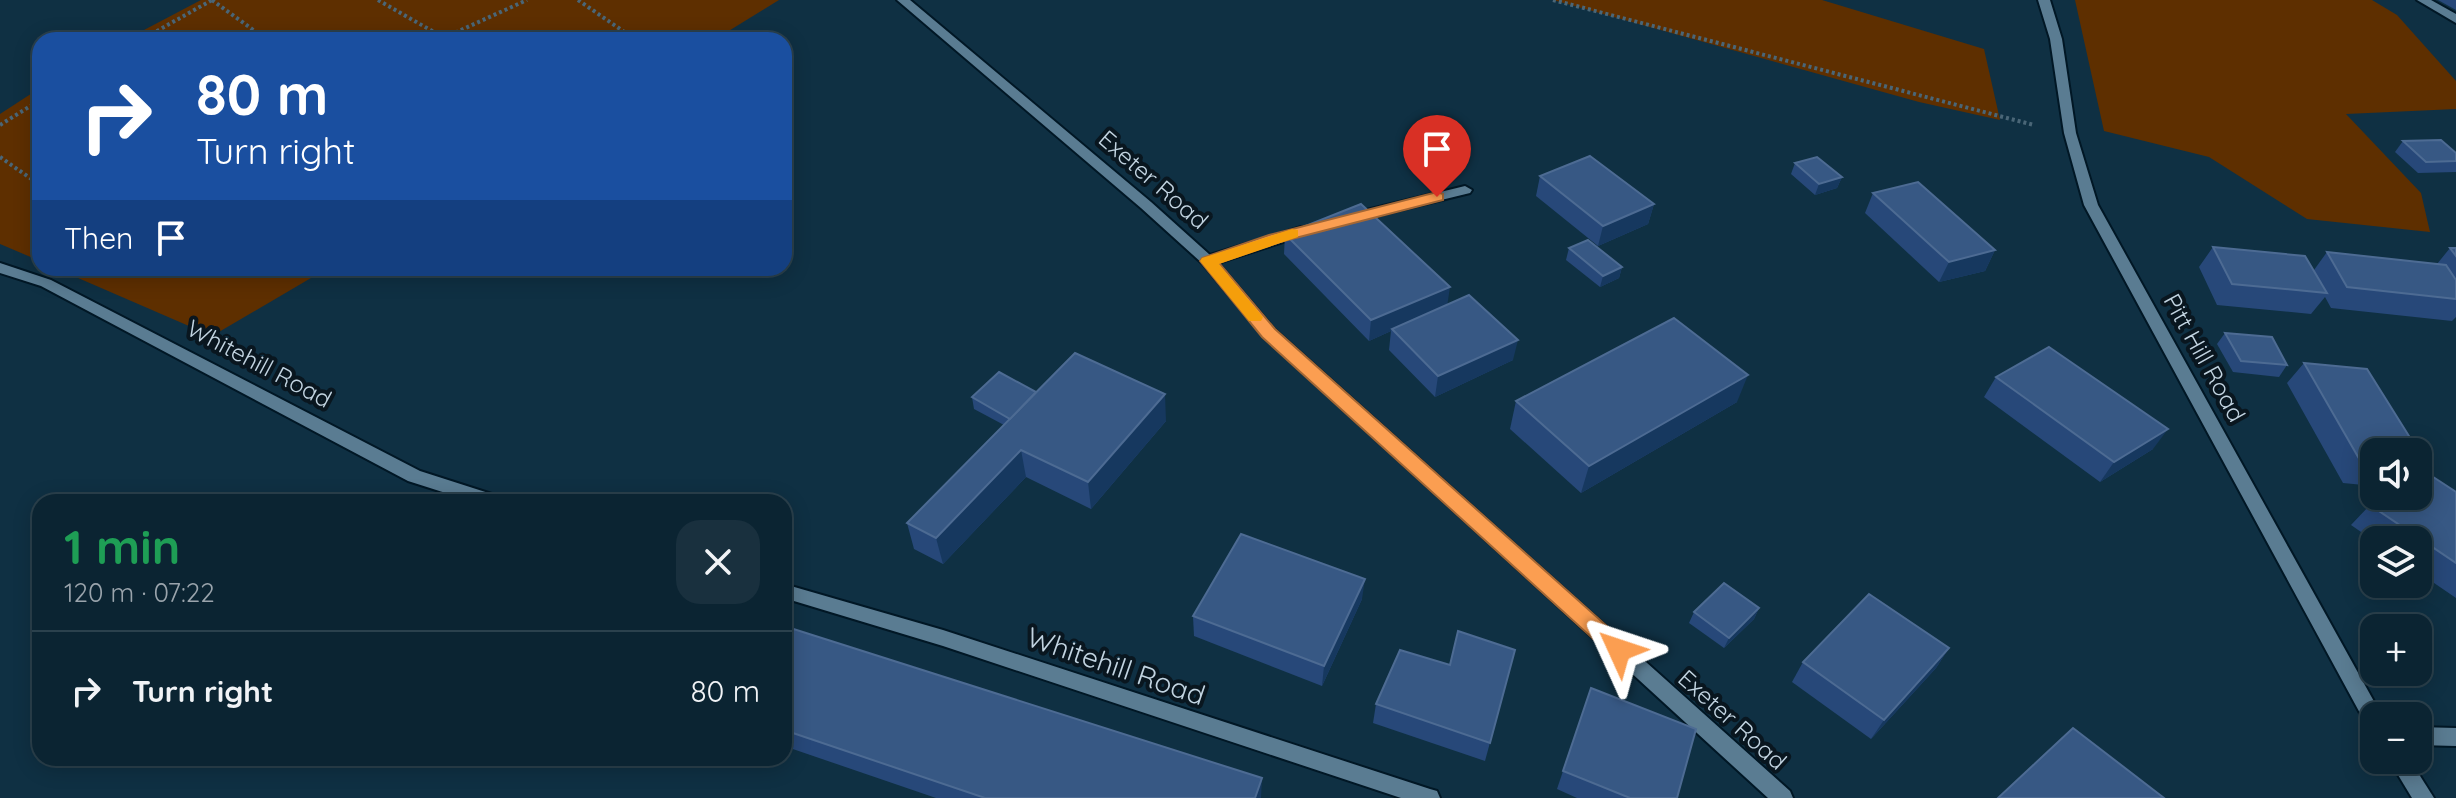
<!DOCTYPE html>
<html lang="en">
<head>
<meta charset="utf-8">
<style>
  body { margin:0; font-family:Quicksand,sans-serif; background:#19303e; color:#f1f3f6; height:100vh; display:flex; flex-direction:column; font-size:30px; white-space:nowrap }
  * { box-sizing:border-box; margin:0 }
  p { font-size:26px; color:#9aa4ac }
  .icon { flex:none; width:44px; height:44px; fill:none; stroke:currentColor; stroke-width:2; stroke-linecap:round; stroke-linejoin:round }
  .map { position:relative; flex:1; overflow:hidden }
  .details { position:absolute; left:32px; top:494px; width:760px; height:272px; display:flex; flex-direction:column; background:#0b2432; border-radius:24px; box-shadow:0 4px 20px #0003,0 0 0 2px #2b414d }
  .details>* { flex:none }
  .guide { position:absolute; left:32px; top:32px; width:760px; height:244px; border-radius:24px; box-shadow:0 4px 20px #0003,0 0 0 2px #2b414d; background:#1a4fa0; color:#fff; overflow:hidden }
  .buttons { position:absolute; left:2360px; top:438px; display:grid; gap:16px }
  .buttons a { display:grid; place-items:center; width:72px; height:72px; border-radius:16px; background:#0b2432; box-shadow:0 4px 20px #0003,0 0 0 2px #2b414d; font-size:40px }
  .pin { position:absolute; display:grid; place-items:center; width:68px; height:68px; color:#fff; margin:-82px -34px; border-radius:50% 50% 50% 0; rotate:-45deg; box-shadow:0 0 8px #0007 }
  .pin .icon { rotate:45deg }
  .me { position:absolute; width:88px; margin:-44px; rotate:312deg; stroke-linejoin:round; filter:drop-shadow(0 0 6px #0008) }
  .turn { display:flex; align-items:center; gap:28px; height:168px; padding:0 32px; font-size:36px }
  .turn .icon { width:104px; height:104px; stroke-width:2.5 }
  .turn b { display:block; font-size:56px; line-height:68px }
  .then { display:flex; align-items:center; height:76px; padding:0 32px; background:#0003; gap:16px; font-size:30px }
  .round { display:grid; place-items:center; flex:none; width:84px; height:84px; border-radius:24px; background:#19303e }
  .head { display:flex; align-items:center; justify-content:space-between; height:136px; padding:0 32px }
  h1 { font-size:48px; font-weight:800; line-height:60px; color:#1e9e55 }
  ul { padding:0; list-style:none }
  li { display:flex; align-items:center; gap:24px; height:120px; padding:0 32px; border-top:2px solid #2b414d }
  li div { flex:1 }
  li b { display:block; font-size:30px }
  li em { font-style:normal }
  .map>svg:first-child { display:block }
  .green { fill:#5e2f00 }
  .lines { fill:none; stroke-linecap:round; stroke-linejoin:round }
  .service-casing { stroke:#011725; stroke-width:4 }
  .minor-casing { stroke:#011725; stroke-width:4 }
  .path { stroke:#4a6677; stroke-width:4; stroke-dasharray:3 3; stroke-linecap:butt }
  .service { fill:#5a7c92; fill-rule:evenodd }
  .minor { fill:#5a7c92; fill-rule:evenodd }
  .wall { fill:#274879 }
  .shaded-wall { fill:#16385f }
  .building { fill:#375884; stroke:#4d6b93; stroke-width:2 }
  .route { fill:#fb9e51; stroke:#a36735; stroke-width:2 }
  .slow { fill:#f59e0b }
  .labels { text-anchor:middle; stroke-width:8; stroke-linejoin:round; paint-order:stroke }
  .street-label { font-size:24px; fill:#c2d4e1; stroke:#09161f }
  .near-street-label { font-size:28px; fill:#c2d4e1; stroke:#09161f }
</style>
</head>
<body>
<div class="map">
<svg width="2456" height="798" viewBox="0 0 2456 798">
  <rect width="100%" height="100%" fill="#0f3043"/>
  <g class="green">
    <polygon points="201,0 779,0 714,40 125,40"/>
    <polygon points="1553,0 1822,0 1984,49 2000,120 1919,102"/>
    <polygon points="2075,0 2372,0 2397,15 2456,81 2456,109 2346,114 2421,193 2430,232 2307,219 2209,157 2104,131"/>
    <polygon points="40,88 40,261 0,244 0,114"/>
    <polygon points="55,268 328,268 212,336"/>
  </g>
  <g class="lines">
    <defs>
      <g id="service">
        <polygon points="897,0 910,0 1151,202 1210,255 1301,227 1311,227 1313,230 1311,233 1218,263 1274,329 1790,791 1793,798 1768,798 1264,337 1203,264 1141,208"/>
        <polygon points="2417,0 2431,0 2456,14 2456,23"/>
        <polygon points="1465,186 1472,190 1470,193 1351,222 1344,218 1346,215"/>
      </g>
      <g id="minor">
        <polygon points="2038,0 2050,0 2062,39 2076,133 2098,205 2381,714 2382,716 2374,716 2374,729 2367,726 2084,205 2064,133 2050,39"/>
        <polygon points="0,263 51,280 420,471 501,497 504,502 474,502 408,481 41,286 0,273"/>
        <polygon points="784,584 943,630 1430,789 1437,791 1440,798 1401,798 943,646 784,598"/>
        <polygon points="2418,727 2456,728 2456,746 2418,745"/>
        <polygon points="2389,760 2410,760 2434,798 2412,798"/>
      </g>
    </defs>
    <use href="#service" class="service-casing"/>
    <use href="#minor" class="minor-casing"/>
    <g class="path">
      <polyline points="212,0 267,40"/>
      <polyline points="378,0 446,39"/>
      <polyline points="578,0 636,40"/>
      <polyline points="1553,0 2034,125"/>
      <polyline points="141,40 212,0"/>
      <polyline points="439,40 527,0"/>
      <polyline points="0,125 40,100"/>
      <polyline points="0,157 40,185"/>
    </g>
    <use href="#service" class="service"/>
    <use href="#minor" class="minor"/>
  </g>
  <g class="wall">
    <polygon points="2438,0 2456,0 2456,10"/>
    <polygon points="2403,141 2456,153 2456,172 2418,173 2395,152"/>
    <polygon points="1795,163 1842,177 1837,188 1815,195 1791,174"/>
    <polygon points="1540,176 1654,204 1648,224 1598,246 1536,196"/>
    <polygon points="1873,193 1995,250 1985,271 1939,282 1865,213"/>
    <polygon points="1285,234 1447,305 1513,360 1435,397 1389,350 1391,331 1369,341 1284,254"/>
    <polygon points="2213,247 2314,270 2327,252 2437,264 2450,248 2456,248 2456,317 2452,321 2331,308 2325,297 2311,314 2217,305 2199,267"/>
    <polygon points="1569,248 1622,267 1619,278 1600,287 1566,260"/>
    <polygon points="2225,333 2287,365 2279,377 2233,372 2217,344"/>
    <polygon points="2304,363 2367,369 2429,468 2425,472 2456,492 2456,598 2418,572 2418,540 2374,540 2374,541 2351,525 2370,505 2385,496 2418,496 2418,452 2374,452 2374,486 2343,483 2287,383"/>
    <polygon points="1996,377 2153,449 2100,482 1984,397"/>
    <polygon points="1036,392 1166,421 1091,509 1026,477 943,564 914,549 907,523 1004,425 974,409 972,397"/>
    <polygon points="1516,401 1737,402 1581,493 1510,429"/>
    <polygon points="1362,599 1322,686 1194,636 1193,616"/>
    <polygon points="1759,608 1754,619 1724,648 1689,623 1694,612"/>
    <polygon points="784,626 1261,797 1261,798 936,798 784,746"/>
    <polygon points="1949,648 1936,668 1871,739 1792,682 1803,662"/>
    <polygon points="1515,650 1485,761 1373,723 1376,704 1450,665"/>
    <polygon points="1591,688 1677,798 1577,798 1557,789"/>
  </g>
  <g class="shaded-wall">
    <polygon points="1842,177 1837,188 1815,195 1819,184"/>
    <polygon points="1654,204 1648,224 1598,246 1603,226"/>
    <polygon points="1995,250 1985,271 1939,282 1949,262"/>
    <polygon points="1622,267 1619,278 1600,287 1603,276"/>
    <polygon points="1450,287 1447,307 1392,329 1391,331 1369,341 1371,320"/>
    <polygon points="1518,340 1513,360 1435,397 1438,376"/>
    <polygon points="1748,375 1737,402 1581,493 1589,466"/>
    <polygon points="1165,394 1166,421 1091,509 1088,482"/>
    <polygon points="2168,429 2153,449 2100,482 2114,462"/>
    <polygon points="1021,450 1026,477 943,564 936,538"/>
    <polygon points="1365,579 1362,599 1322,686 1324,666"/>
    <polygon points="1759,608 1754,619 1724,648 1729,638"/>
    <polygon points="1949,648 1936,668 1871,739 1884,720"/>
    <polygon points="1262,778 1261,798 1255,798"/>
  </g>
  <g class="building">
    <polygon points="2441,140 2456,153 2456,161 2426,162 2403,141"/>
    <polygon points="1590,156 1654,204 1603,226 1540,176"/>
    <polygon points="1817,157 1842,177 1819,184 1795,163"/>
    <polygon points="1918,182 1995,250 1949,262 1873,193"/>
    <polygon points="1361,204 1450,287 1371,320 1285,234"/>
    <polygon points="1588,240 1622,267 1603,276 1569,248"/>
    <polygon points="2213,247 2305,256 2327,293 2232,284"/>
    <polygon points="2450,248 2456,248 2456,256"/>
    <polygon points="2327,252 2446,265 2456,280 2456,299 2347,287"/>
    <polygon points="1469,295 1518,340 1438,376 1392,329"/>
    <polygon points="1674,318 1748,375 1589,466 1516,401"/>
    <polygon points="2225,333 2272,337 2287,365 2241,361"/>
    <polygon points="2049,347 2168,429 2114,462 1996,377"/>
    <polygon points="1075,353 1165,394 1088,482 1021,450 936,538 907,523"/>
    <polygon points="2304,363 2367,369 2429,468 2418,467 2418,452 2374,452 2374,463 2361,462"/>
    <polygon points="999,372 1036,392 1010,419 972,397"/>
    <polygon points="2424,471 2456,492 2456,563 2370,505 2385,496 2418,496 2418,475"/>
    <polygon points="1241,534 1365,579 1324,666 1193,616"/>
    <polygon points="1724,583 1759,608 1729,638 1694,612"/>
    <polygon points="1869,594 1949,648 1884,720 1803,662"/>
    <polygon points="784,626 1262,778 1255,798 985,798 784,730"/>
    <polygon points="1458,631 1515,650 1490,743 1376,704 1400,650 1450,665"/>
    <polygon points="1591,688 1696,729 1677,798 1630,798 1563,771"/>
    <polygon points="2073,728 2164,798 1998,798"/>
  </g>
  <polygon class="route" points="1437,192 1443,194 1443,200 1280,242 1219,263 1275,329 1627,644 1630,650 1627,656 1619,659 1612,656 1262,337 1200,261 1202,258 1269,235"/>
  <polygon class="slow" points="1292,229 1298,230 1298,237 1219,264 1263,317 1261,321 1249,321 1200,261 1202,258"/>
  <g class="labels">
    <g class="street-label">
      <text transform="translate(1153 180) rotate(41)" y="8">Exeter Road</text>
      <text transform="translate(2204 358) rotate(61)" y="8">Pitt Hill Road</text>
      <text transform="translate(259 364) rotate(28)" y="8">Whitehill Road</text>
      <text transform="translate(1732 720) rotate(42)" y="8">Exeter Road</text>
    </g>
    <g class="near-street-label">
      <text transform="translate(1116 666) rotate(19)" y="10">Whitehill Road</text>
    </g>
  </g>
</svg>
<div class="buttons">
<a><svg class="icon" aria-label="sound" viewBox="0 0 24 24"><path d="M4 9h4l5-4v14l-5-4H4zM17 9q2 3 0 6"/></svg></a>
<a><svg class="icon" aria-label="layers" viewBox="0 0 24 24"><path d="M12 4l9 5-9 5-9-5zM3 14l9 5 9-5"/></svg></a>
<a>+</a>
<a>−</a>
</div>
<div class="pin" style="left:1437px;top:197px;background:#d93025"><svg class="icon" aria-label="arrive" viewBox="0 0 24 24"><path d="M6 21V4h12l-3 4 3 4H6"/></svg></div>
<svg class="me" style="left:1619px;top:650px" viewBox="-20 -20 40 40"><path d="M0-17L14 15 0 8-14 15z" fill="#fb9e51" stroke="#fff" stroke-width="4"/></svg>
<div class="guide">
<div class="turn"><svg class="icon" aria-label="right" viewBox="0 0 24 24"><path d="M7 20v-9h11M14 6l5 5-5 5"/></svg><div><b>80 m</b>Turn right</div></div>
<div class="then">Then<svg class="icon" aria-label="arrive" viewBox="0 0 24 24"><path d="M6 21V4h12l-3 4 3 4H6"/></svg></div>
</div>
<section class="details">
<div class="head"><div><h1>1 min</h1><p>120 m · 07:22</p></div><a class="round"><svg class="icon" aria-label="close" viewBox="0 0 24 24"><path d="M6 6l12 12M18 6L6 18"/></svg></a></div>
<ul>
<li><svg class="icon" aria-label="right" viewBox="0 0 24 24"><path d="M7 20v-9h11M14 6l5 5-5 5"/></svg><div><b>Turn right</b></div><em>80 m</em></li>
</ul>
</section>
</div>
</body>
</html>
